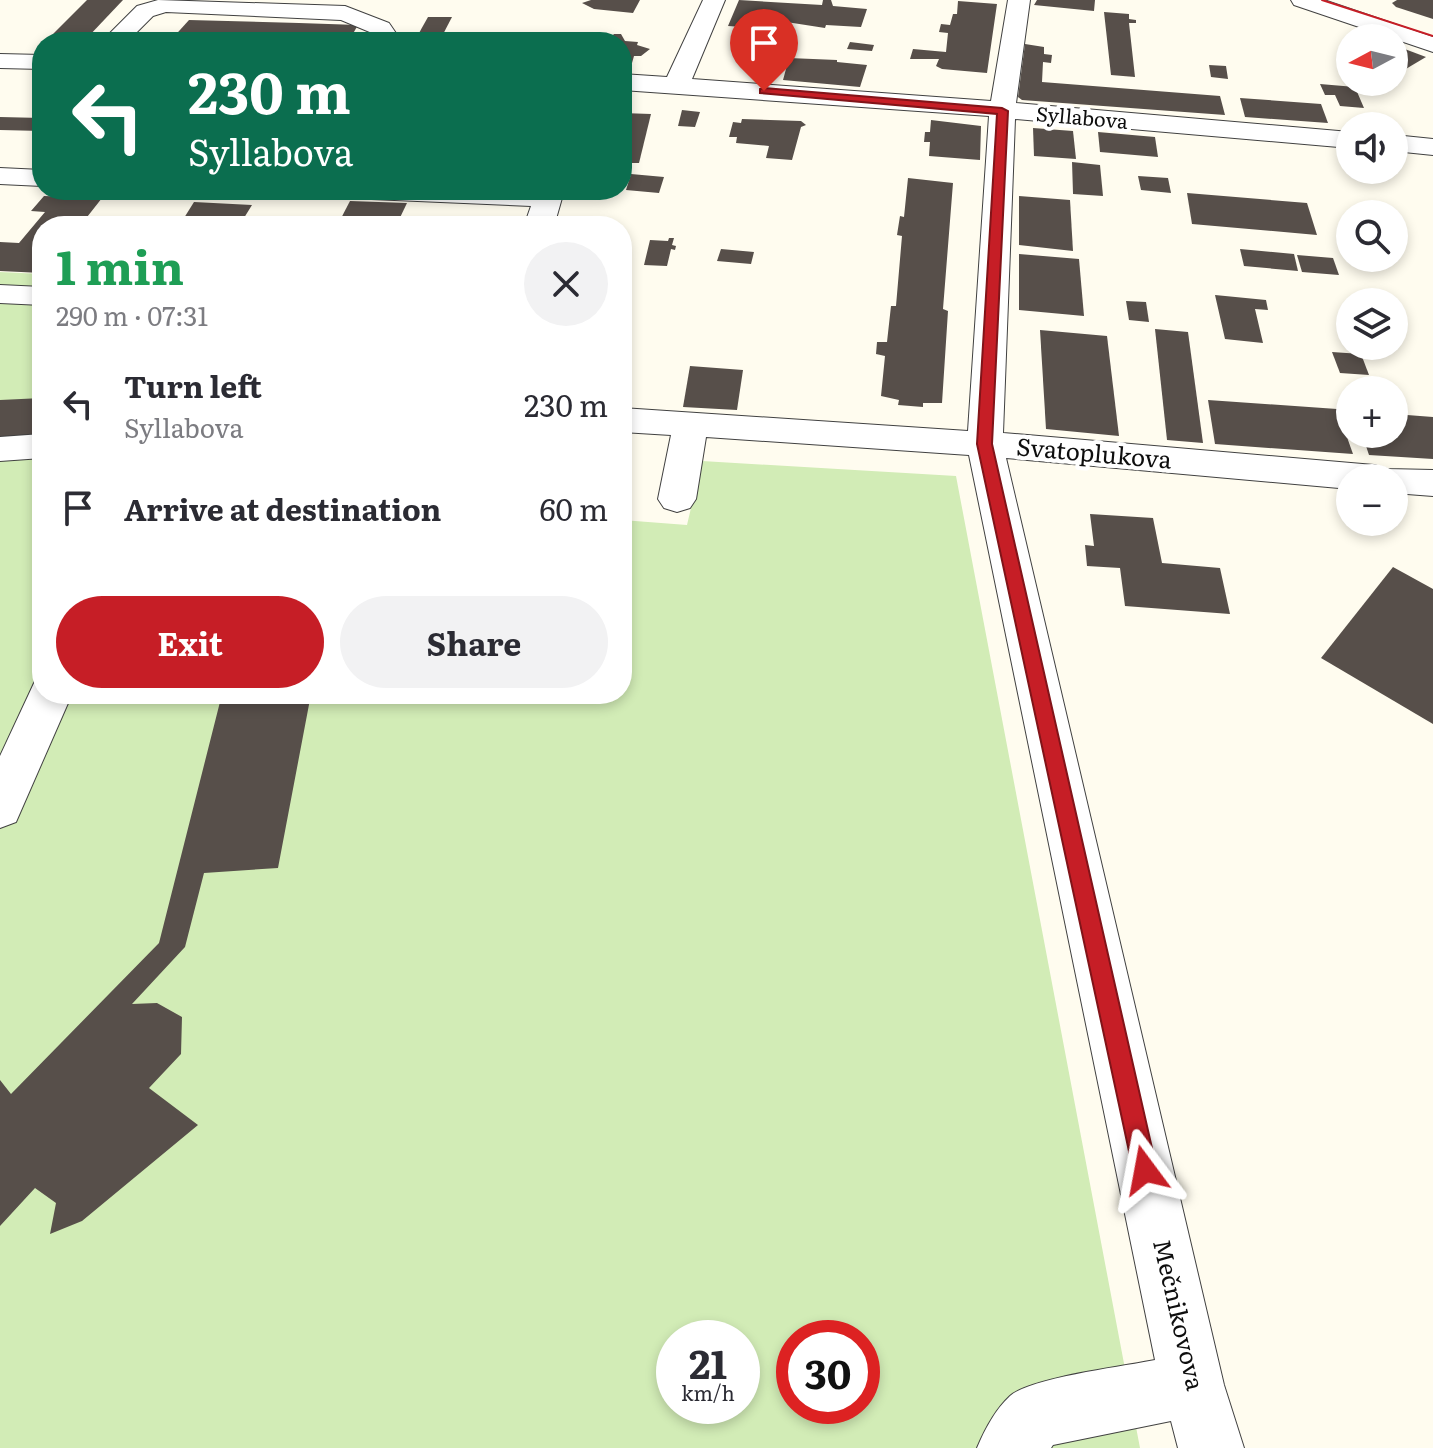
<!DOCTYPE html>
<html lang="en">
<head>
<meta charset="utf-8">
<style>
  body { margin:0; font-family:Literata,serif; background:#f2f2f3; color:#2b2b33; height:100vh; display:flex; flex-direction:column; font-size:30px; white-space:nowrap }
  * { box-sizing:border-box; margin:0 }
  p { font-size:26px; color:#7c7c81 }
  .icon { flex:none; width:44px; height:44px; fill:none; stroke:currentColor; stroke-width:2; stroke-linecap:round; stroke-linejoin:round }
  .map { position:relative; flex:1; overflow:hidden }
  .sheet { position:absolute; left:32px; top:216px; width:600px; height:488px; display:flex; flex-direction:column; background:#fff; border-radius:32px; box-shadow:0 4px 12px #0003 }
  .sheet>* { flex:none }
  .hud { position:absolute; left:32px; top:32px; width:600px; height:168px; border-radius:32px; box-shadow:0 4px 12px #0003; background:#0b6e4f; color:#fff; overflow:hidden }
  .needle { width:52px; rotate:263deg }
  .buttons { position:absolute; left:1336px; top:24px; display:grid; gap:16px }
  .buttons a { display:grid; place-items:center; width:72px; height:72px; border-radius:50%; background:#fff; box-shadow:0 4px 12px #0003; font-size:40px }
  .speed { position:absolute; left:656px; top:1320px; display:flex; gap:16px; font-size:40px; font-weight:700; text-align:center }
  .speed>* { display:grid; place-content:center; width:104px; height:104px; border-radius:50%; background:#fff; box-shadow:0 4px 12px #0003; line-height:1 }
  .speed small { font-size:20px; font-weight:400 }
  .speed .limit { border:12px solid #d22; background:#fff; color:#111 }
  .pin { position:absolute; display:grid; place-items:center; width:68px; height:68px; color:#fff; margin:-82px -34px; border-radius:50% 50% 50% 0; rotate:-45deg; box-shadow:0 0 8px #0007 }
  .pin .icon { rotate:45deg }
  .me { position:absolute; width:88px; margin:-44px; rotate:347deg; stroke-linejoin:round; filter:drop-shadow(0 0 6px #0008) }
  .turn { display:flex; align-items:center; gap:28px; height:168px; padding:0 24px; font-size:36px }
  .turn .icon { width:104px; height:104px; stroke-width:2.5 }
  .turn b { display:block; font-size:56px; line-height:68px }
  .round { display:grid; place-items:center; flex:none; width:84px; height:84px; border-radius:42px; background:#f2f2f3 }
  .head { display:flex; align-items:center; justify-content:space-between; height:136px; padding:0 24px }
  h1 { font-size:48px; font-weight:700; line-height:60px; color:#1e9e55 }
  .button { display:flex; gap:16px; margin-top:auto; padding:16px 24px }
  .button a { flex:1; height:92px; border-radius:48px; background:#c61e26; color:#fff; font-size:32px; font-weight:700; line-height:92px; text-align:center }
  .button a+a { background:#f2f2f3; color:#2b2b33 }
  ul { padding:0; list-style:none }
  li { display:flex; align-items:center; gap:24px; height:104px; padding:0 24px }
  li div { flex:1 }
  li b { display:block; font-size:30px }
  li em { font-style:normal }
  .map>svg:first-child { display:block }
  .green { fill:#d2ecb6; fill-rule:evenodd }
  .building { fill:#574f4a }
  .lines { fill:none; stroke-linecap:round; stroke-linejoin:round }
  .minor-casing { stroke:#414141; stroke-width:2 }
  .minor { fill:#fff; fill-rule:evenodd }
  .tram { stroke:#c61e26; stroke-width:2 }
  .route { fill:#c61e26; stroke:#811419; stroke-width:2 }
  .labels { text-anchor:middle; stroke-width:8; stroke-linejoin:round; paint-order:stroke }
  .far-street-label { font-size:20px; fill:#0e0e0e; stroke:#fff }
  .street-label { font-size:24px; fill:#0e0e0e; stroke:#fff }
</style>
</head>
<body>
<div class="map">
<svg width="1433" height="1448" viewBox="0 0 1433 1448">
  <rect width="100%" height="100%" fill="#fffcef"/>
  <path class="green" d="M0 272 42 274V694H622V520L687 525 702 461 956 476 1140 1448H0ZM674 1338H742V1406H674ZM794 1338H862V1406H794Z"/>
  <g class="building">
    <polygon points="87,0 123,0 87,38 51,36"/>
    <polygon points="591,0 640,0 633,13 594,9 582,3"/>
    <polygon points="739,0 822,5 823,0 831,0 833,6 867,9 861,27 826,25 825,28 780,21 771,29 728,26"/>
    <polygon points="1037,0 1095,0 1094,11 1034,5"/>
    <polygon points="1397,0 1433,0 1433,19 1396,7 1392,3"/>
    <polygon points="958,1 997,4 987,73 942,69 936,66 939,59 910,59 913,49 946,52 948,33 939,32 941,24 950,25 953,14 957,14"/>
    <polygon points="1104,12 1129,14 1129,19 1136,20 1136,23 1129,23 1135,77 1111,75"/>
    <polygon points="428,17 452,17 439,42 414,42"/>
    <polygon points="189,20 299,23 358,25 348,42 170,41"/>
    <polygon points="614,34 621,34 625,41 638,42 637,45 650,49 641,56 634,56 632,63 622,63 622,42 606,42"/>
    <polygon points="850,42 874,45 872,51 847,49"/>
    <polygon points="1025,44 1044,47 1044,54 1052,55 1051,63 1043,62 1042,82 1220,96 1225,115 1022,100 1018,97"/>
    <polygon points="761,45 778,47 773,58 757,56"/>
    <polygon points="1394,45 1426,57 1394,76"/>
    <polygon points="789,58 837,60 837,62 867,65 860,87 783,80"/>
    <polygon points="1209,65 1226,66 1228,79 1211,77"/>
    <polygon points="1320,84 1355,87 1364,108 1340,106 1335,95 1325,95"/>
    <polygon points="1240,98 1321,104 1328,123 1245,117"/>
    <polygon points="682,110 700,112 695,127 678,126"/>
    <polygon points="622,113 651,114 639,163 622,163"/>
    <polygon points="0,117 42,118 42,131 0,130"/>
    <polygon points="742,119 801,121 806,125 801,127 792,160 766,158 769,146 736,143 737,137 729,137 733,122 741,123"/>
    <polygon points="931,120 981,126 980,160 929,156 930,142 924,142 925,132 930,132"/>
    <polygon points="1033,128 1073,131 1076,159 1034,156"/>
    <polygon points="1098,132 1155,137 1158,157 1100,152"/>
    <polygon points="1072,162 1100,165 1103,196 1073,194"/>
    <polygon points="631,174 664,177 659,193 626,190"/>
    <polygon points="1138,176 1168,178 1171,193 1141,190"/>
    <polygon points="908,178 953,183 943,309 948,311 942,403 923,403 923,407 898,405 899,400 881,396 885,356 876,354 877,342 887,342 891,306 896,306 902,236 897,235 900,216 904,217"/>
    <polygon points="1187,193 1307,203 1317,235 1192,224"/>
    <polygon points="44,196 102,198 80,226 42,226 42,273 0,271 0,242 19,243 45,212 31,211"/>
    <polygon points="1019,196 1070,200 1073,251 1019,245"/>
    <polygon points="350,201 407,203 396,226 337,226"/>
    <polygon points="194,202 252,205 239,226 193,226 198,219 184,218"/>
    <polygon points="669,238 674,238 672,245 676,246 675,250 671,249 667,266 644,265 650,240 668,241"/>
    <polygon points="721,249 754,252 751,264 717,261"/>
    <polygon points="1240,249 1294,254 1298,271 1244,266"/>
    <polygon points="1019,254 1079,259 1084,316 1019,310"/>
    <polygon points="1297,255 1333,258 1339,275 1302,272"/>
    <polygon points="1215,295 1266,300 1268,310 1255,309 1263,343 1225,339"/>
    <polygon points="1126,301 1146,302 1149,322 1129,320"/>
    <polygon points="1155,329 1188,332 1203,443 1167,440"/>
    <polygon points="1040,330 1107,336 1119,436 1046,429"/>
    <polygon points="1332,352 1361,354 1369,375 1340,373"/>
    <polygon points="690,366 743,370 737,410 683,407"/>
    <polygon points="42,398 42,437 0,439 0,400"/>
    <polygon points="1208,400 1337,409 1353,454 1215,444"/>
    <polygon points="1394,414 1433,417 1433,459 1369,455 1362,434 1394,434"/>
    <polygon points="1090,514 1153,518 1162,563 1220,568 1230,614 1125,606 1120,568 1087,566 1085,545 1094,546"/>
    <polygon points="1393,567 1433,589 1433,724 1321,658"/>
    <polygon points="222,694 311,694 278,868 204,873 185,947 132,1004 157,1003 182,1017 181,1054 149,1088 198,1125 82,1221 50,1234 56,1203 35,1188 0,1226 0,1080 11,1094 159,943"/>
  </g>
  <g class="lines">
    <defs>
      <g id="minor">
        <polygon points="158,0 345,6 389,23 402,42 378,42 372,33 341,20 166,12 153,16 127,42 101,42 137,6"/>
        <path d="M703 0H725L692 79 991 101 1008 0H1030L1016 103 1350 132V148L1015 119 1003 433 1374 465 1387 469 1433 470V496L1394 493V478H1350V489L1006 458 1224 1385 1244 1448H1178L1171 1421 1053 1445 1051 1448H977C985 1429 995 1410 1010 1396 1029 1378 1126 1366 1155 1360L969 455 706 437 696 499 690 508 677 512 664 508 658 499 671 435 622 432V408L968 431 989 116 622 90V74L667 77Z"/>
        <polygon points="1291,0 1324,0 1433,37 1433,52 1294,5"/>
        <polygon points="0,54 42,55 42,69 0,68"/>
        <polygon points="1394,135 1433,139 1433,155 1394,151"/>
        <polygon points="0,168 42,170 42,186 0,184"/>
        <polygon points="334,190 550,190 558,192 562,198 554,226 524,226 531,206 348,198 338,196"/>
        <polygon points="0,285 42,287 42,305 0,303"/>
        <polygon points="42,434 42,458 0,461 0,437"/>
        <polygon points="42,679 42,694 72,694 16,822 0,828 0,756 35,681"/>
      </g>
    </defs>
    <use href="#minor" class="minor-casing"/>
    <use href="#minor" class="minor"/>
    <polyline class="tram" points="1322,0 1433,36"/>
  </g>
  <polygon class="route" points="764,88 1002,108 1008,111 992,444 1157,1170 1153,1178 1145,1182 1137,1178 1133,1170 977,444 997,114 760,93 760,89"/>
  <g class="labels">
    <g class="far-street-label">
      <text transform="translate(1082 118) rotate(5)" y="7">Syllabova</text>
    </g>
    <g class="street-label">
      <text transform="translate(1094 454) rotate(5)" y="8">Svatoplukova</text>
      <text transform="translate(1178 1315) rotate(77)" y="8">Mečnikovova</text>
    </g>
  </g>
</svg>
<div class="buttons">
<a><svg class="needle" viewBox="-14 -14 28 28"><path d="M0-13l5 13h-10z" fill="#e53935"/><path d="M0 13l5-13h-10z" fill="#7c7c81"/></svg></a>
<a><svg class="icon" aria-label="sound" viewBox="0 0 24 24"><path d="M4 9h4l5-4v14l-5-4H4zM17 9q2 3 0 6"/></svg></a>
<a><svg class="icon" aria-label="search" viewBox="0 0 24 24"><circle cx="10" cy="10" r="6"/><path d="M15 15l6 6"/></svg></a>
<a><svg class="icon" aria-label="layers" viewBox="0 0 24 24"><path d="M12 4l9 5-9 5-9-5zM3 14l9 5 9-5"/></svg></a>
<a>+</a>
<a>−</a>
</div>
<div class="speed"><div>21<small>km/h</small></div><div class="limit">30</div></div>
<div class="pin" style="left:764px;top:91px;background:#d93025"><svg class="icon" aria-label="arrive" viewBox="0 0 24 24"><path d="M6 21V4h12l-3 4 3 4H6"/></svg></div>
<svg class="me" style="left:1145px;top:1170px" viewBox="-20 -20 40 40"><path d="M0-17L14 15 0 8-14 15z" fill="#c61e26" stroke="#fff" stroke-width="4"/></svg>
<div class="hud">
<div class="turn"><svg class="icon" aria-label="left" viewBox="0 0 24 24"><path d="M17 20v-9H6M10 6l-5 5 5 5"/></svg><div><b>230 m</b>Syllabova</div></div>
</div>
<section class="sheet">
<div class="head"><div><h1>1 min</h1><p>290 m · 07:31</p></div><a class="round"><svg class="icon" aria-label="close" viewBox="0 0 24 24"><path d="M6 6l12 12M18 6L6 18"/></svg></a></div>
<ul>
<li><svg class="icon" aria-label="left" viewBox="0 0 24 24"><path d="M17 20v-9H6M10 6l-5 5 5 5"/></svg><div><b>Turn left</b><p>Syllabova</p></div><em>230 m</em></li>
<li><svg class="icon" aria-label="arrive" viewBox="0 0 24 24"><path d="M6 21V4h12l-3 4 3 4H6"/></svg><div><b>Arrive at destination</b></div><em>60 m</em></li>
</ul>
<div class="button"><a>Exit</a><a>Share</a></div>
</section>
</div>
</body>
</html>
